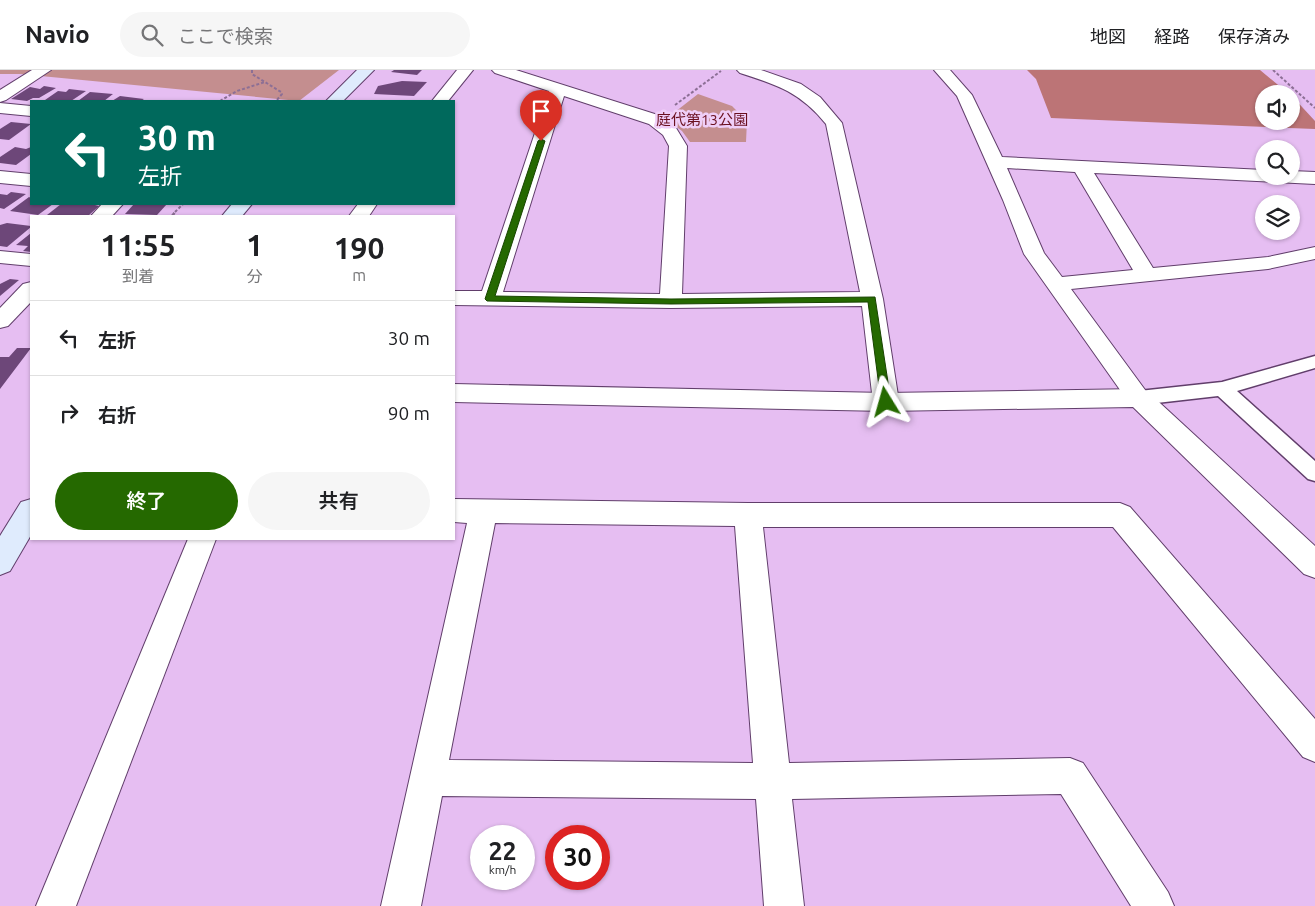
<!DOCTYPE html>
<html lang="ja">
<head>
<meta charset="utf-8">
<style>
  body { margin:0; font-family:Ubuntu,"Noto Sans JP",sans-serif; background:#f6f6f6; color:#202124; height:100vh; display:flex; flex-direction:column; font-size:19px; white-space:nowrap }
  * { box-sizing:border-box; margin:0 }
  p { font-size:16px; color:#757577 }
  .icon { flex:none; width:28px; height:28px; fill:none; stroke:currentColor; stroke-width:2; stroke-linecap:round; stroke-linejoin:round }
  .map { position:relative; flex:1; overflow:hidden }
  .details { position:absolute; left:30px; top:145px; width:425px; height:325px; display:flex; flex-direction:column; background:#fff; border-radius:0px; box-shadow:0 1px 4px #0004 }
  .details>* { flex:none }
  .hud { position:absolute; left:30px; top:30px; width:425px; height:105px; border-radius:0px; box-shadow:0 1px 4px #0004; background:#00695c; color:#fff; overflow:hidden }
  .fabs { position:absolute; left:1255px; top:15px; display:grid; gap:10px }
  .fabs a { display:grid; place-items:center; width:45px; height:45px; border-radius:50%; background:#fff; box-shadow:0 1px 4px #0004; font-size:25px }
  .speed { position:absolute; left:470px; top:755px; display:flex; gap:10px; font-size:25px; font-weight:700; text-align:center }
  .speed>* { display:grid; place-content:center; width:65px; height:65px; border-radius:50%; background:#fff; box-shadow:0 1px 4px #0004; line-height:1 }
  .speed small { font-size:12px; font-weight:400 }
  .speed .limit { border:8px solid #d22; background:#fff; color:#111 }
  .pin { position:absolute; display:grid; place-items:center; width:42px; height:42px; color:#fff; margin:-51px -21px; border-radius:50% 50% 50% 0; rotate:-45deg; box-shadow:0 0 5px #0007 }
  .pin .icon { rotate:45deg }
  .me { position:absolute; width:55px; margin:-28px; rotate:352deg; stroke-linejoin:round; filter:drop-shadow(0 0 4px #0008) }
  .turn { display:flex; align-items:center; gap:18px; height:105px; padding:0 25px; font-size:22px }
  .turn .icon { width:65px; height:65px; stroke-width:2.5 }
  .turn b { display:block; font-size:35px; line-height:42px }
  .eta { display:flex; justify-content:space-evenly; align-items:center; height:85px; text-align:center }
  .eta b { font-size:30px; font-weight:600; line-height:35px }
  .cta { display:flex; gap:10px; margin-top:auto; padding:10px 25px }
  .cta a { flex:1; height:58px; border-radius:30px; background:#256900; color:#fff; font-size:20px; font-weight:600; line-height:58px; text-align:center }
  .cta a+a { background:#f6f6f6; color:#202124 }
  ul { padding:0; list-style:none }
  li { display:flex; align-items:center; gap:15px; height:75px; padding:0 25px; border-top:1px solid #e0e0e0 }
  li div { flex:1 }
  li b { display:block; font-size:19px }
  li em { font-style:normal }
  header { display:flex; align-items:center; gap:30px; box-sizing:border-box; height:70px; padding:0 25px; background:#fff; border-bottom:1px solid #e0e0e0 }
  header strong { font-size:24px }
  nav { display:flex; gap:28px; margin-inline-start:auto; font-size:18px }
  .search { width:350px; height:45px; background:#f6f6f6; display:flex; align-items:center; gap:12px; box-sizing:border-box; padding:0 18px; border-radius:28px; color:#757577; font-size:19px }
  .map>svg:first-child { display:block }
  .green { fill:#c48e8f }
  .forest { fill:#bc7476 }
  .building { fill:#6d4779 }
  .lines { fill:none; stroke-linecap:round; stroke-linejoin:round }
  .service-casing { stroke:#613e6b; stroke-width:3 }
  .minor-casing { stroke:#613e6b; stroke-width:2 }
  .tertiary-casing { stroke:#613e6b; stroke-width:2 }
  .secondary-casing { stroke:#613e6b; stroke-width:2 }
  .path-far1 { stroke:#8c6f95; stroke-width:2; stroke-dasharray:3 2; stroke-linecap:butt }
  .path { stroke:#8c6f95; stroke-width:2.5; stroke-dasharray:4 2; stroke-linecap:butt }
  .service { fill:#fff; fill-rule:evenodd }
  .minor { fill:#fff; fill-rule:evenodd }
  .tertiary { fill:#fff; fill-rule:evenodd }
  .secondary { fill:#dfebfd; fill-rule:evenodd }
  .route { fill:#256900; stroke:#184400 }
  .labels { text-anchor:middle; stroke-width:5; stroke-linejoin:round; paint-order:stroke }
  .far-park-label { font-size:15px; fill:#6a101f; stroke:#efcff8 }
</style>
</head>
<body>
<header>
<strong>Navio</strong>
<div class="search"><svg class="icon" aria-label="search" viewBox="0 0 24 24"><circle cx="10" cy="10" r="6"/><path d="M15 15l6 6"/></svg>ここで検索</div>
<nav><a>地図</a><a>経路</a><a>保存済み</a></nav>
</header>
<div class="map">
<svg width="1315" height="836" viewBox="0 0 1315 836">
  <rect width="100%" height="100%" fill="#e6bef2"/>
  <g class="green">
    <polygon points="0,0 339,0 299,31 20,4 0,4"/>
    <polygon points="698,24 732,36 747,51 746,72 690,72 682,61 666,49"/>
  </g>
  <polygon class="forest" points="1027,0 1260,0 1289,24 1264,24 1264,51 1291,51 1291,25 1315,51 1315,59 1051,48 1036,9"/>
  <g class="building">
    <polygon points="394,0 422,0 417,5 391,2"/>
    <polygon points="402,11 427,12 414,26 374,24 378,16"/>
    <polygon points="44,16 56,18 39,28 33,28 27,31 11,29 30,17 40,19"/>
    <polygon points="69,19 86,21 71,31 45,30 58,21 66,22"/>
    <polygon points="90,22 113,24 104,31 78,31"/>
    <polygon points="120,26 144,29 141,31 112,31"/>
    <polygon points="11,52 31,54 9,70 0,69 0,59"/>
    <polygon points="15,77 26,79 31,77 31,84 16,95 0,93 0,87"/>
    <polygon points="11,122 26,124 4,139 0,138 0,124 7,125"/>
    <polygon points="29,127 31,128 31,134 53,134 38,145 10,141"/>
    <polygon points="61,134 91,134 99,136 88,146 47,145"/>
    <polygon points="134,134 167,134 157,145 125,144"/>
    <polygon points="7,153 31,156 31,157 7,177 0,176 0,155"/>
    <polygon points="31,163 31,182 23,181 28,176 16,175"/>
    <polygon points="10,209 19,210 0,226 0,214"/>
    <polygon points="17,278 31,278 0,319 0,287 9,287"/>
  </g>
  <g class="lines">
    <defs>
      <polygon id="service" points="1315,286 1315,298 1237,321 1315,391 1315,411 1308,409 1218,326 1139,335 1132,333 1129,328 1132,323 1139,321 1222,312"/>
      <g id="minor">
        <polygon points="32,0 51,0 6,30 0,32 0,20"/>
        <polygon points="457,0 473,0 448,31 432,31"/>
        <path d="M492 0H516L661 46 676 58 687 76 682 224 860 222 826 54C800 22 777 15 740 3L737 0H761L801 14 820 27 842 53 883 229 899 332 895 338 886 341 877 338 873 332 862 236 671 238 454 235V221H482L549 21 495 3ZM564 26 649 54 663 65 669 76 660 224 503 222Z"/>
        <path d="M934 0H950L972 25 1002 87 1264 100V106H1291V101L1315 102V114L1094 103 1153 198 1268 187 1315 177V189L1268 199 1071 219 1151 328 1148 334 1139 337 1130 334 1024 184 1003 130 957 26ZM1007 98 1075 102 1133 200 1062 207 1044 183Z"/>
        <polygon points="0,101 31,104 31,116 0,113"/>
        <polygon points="358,134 377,134 369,146 349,146"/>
        <polygon points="0,181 31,184 31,196 0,193"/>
        <path d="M454 429 748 433H1120L1130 437 1315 649V692L1303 687 1113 457H763L789 693 1070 688 1083 693 1168 822 1174 836H1131L1061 724 792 729 804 836H764L756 729 442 726 421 836H381L467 453 454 452ZM495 453 735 456 753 693 449 690Z"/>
        <polygon points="188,469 216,469 76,836 36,836"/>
      </g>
      <g id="tertiary">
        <polygon points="0,33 31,36 31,46 0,43"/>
        <polygon points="102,134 123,134 112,146 91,146"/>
        <polygon points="31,212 31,232 8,256 0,258 0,238 23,214"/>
        <polygon points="454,314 886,323 1139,319 1148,322 1315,476 1315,508 1304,504 1133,337 886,341 454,332"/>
      </g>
      <g id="secondary">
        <polygon points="357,0 374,0 343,31 326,31"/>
        <polygon points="232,134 252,134 242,146 222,146"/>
        <polygon points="31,429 31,465 10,501 0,505 0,466 21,432"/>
      </g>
    </defs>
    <use href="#service" class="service-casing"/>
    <use href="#minor" class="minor-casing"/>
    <use href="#tertiary" class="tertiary-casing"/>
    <use href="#secondary" class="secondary-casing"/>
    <g class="path-far1">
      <polyline points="252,0 252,4 281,22 282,24 276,31"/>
      <polyline points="1273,0 1315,38"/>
      <polyline points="220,31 237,21 265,12"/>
      <polyline points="675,35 721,1"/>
      <polyline points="175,142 183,134"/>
    </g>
    <polyline class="path" points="172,146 176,141"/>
    <use href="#service" class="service"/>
    <use href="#minor" class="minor"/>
    <use href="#tertiary" class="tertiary"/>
    <use href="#secondary" class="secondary"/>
  </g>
  <polygon class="route" points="541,69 545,71 495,226 671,229 875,227 891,332 890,335 882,335 881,332 868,232 671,234 487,231 485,229 538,71"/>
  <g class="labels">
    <g class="far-park-label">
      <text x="702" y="55">庭代第13公園</text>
    </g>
  </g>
</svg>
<div class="fabs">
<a><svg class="icon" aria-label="sound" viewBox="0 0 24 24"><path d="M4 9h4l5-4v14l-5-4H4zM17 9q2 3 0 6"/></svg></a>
<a><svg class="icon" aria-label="search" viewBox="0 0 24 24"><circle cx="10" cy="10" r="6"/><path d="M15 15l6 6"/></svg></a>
<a><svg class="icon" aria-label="layers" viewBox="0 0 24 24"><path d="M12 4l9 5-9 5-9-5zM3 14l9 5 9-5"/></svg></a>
</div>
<div class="speed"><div>22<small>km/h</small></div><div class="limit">30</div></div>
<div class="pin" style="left:541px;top:71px;background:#d93025"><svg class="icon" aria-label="arrive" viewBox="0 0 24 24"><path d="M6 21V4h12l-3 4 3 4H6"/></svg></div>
<svg class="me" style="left:886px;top:332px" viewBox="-20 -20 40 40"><path d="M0-17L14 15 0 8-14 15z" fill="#256900" stroke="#fff" stroke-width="4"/></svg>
<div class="hud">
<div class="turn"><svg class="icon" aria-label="left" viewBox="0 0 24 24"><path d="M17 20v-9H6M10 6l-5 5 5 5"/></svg><div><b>30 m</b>左折</div></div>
</div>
<section class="details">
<div class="eta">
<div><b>11:55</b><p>到着</p></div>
<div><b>1</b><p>分</p></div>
<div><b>190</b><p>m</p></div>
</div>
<ul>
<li><svg class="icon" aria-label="left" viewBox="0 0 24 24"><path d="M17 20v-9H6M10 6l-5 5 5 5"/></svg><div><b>左折</b></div><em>30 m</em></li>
<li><svg class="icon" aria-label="right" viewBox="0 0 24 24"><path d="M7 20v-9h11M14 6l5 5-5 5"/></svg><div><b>右折</b></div><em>90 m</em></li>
</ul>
<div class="cta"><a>終了</a><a>共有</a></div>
</section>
</div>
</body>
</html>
